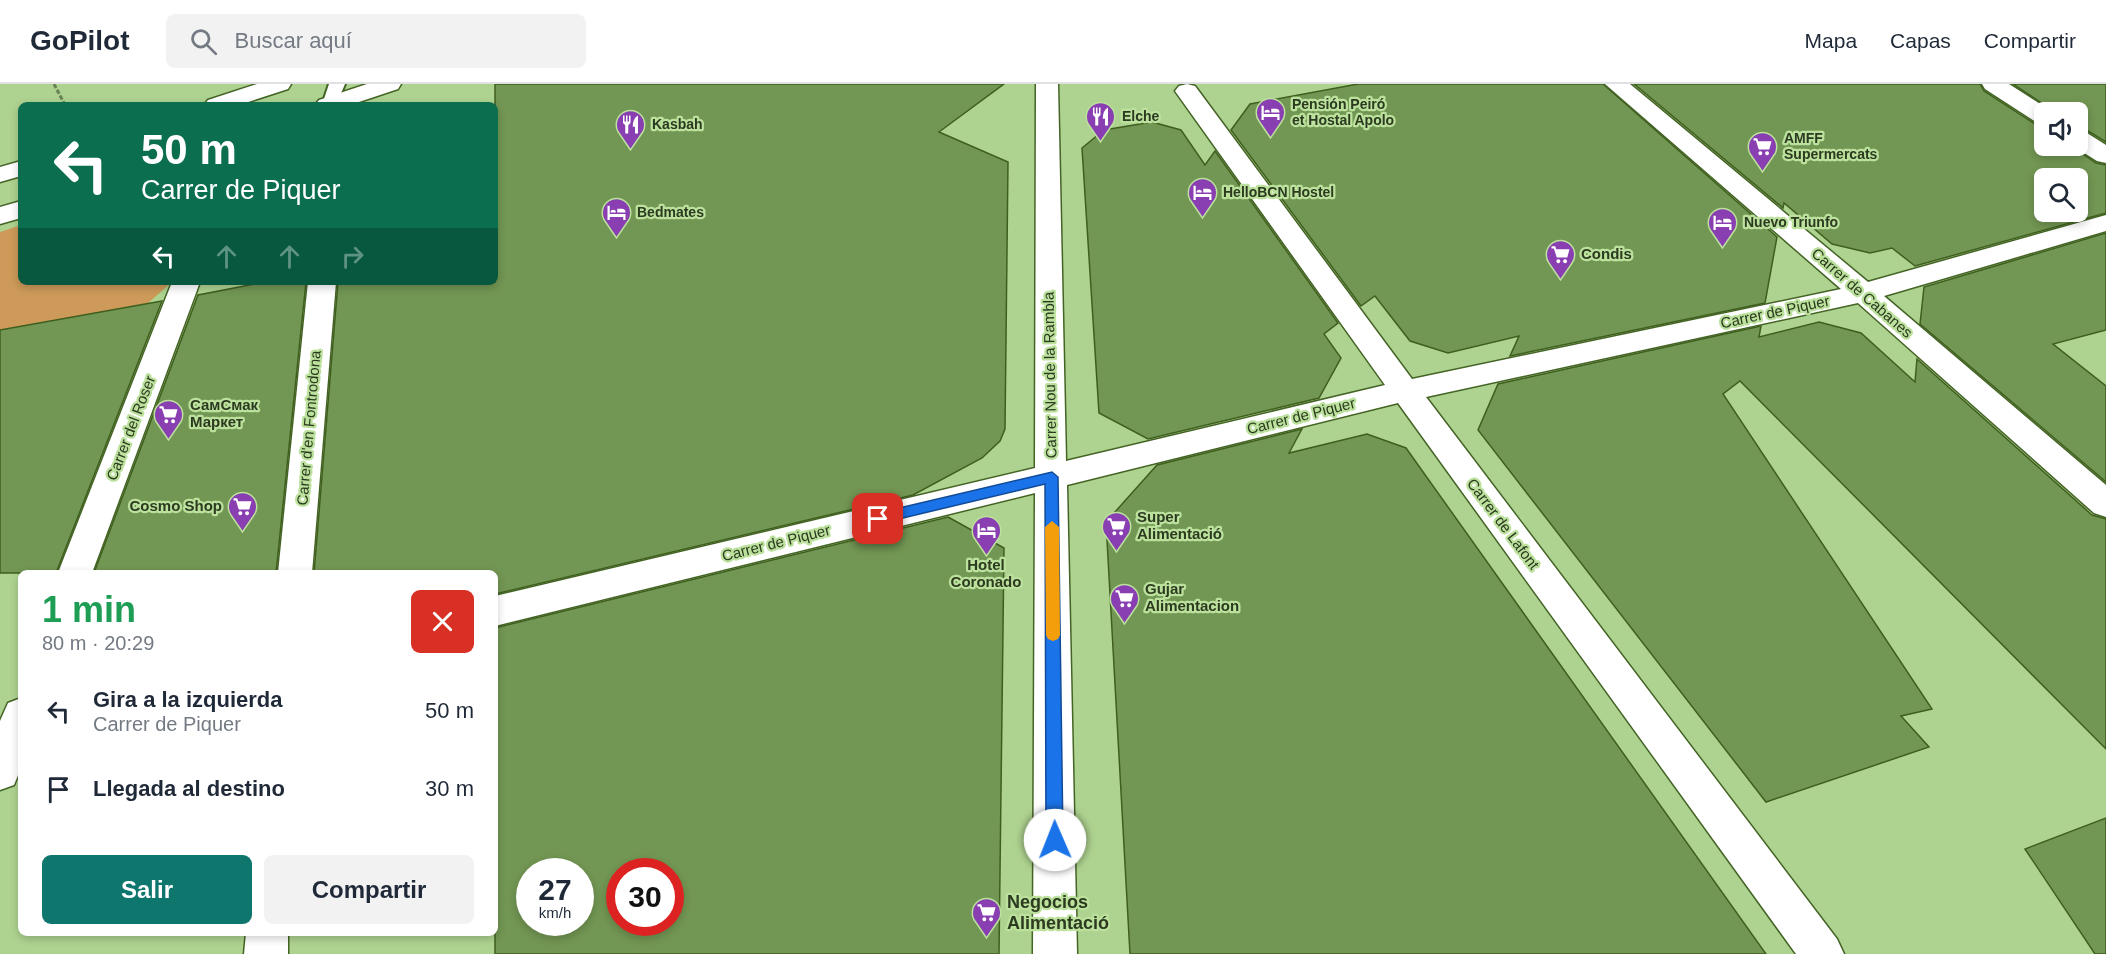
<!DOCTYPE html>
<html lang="es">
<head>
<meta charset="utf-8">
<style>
  body { margin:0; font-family:Helvetica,sans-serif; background:#f2f2f3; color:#1f2937; height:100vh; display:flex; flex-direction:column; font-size:22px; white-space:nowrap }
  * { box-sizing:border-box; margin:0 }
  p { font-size:20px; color:#747a83 }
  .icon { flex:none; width:33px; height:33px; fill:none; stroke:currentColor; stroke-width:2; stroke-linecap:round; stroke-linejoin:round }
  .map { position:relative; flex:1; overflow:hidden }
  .panel { position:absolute; left:18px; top:486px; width:480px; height:366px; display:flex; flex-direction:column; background:#fff; border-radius:9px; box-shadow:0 3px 9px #0003 }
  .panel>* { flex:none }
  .top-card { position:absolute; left:18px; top:18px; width:480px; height:183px; border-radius:9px; box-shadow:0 3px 9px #0003; background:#0b6e4f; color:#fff; overflow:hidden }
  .fabs { position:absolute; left:2034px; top:18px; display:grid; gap:12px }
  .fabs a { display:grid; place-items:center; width:54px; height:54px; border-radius:9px; background:#fff; box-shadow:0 3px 9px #0003; font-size:30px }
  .speed { position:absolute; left:516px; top:774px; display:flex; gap:12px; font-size:30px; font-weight:700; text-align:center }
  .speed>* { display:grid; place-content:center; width:78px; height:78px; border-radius:50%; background:#fff; box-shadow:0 3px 9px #0003; line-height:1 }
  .speed small { font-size:15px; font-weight:400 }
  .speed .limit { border:9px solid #d22; background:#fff; color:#111 }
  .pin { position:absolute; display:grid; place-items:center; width:51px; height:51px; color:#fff; margin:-26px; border-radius:12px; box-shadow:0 3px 9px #0006 }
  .me { position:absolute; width:66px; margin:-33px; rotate:359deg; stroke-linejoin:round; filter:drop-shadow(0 0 4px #0008) }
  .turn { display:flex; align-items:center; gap:21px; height:126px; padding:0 24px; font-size:27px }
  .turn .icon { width:78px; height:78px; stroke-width:2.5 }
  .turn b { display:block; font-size:42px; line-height:51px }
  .lanes { display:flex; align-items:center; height:57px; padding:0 24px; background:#0003; justify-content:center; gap:30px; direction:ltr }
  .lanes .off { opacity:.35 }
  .round { display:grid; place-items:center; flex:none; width:63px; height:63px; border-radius:9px; background:#f2f2f3 }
  .head { display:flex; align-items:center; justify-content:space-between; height:102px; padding:0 24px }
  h1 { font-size:36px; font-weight:600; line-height:45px; color:#1e9e55 }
  .cta { display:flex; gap:12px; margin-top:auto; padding:12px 24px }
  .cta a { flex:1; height:69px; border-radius:9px; background:#0f766e; color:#fff; font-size:24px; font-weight:600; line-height:69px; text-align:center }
  .cta a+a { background:#f2f2f3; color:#1f2937 }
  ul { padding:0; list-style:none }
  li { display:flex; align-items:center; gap:18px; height:78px; padding:0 24px }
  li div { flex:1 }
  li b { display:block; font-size:22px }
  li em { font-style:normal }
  header { display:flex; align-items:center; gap:36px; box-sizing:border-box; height:84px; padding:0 30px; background:#fff; border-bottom:2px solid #e0e1e3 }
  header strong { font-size:28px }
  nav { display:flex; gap:33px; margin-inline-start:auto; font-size:21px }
  .search { width:420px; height:54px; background:#f2f2f3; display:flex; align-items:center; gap:15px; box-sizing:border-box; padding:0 21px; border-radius:9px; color:#747a83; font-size:22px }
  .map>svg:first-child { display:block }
  .green { fill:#cd9a59 }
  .building { fill:#729653; stroke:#3f5f1f; stroke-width:1.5; fill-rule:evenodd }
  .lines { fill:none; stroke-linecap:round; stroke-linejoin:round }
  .service-casing { stroke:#446425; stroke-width:4 }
  .minor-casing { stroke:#446425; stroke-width:3 }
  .secondary-casing { stroke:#446425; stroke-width:3 }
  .path { stroke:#698355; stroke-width:3; stroke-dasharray:4.5 2; stroke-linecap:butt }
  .service { fill:#fff; fill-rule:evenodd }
  .minor { fill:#fff; fill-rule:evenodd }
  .secondary { fill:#fff; fill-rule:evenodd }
  .route { fill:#1a73e8; stroke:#114b97; stroke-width:1.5 }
  .slow { fill:#f59e0b }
  .labels { text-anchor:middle; stroke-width:4.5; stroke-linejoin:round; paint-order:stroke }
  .far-poi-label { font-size:14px; font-weight:bold; fill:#2c3b20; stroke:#bbe19d; text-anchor:start }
  .poi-label { font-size:15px; font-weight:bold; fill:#2c3b20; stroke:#bbe19d; text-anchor:start }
  .street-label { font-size:15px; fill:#2c3b20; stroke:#bbe19d }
  .near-poi-label { font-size:18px; font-weight:bold; fill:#2c3b20; stroke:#bbe19d; text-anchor:start }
</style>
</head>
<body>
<header>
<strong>GoPilot</strong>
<div class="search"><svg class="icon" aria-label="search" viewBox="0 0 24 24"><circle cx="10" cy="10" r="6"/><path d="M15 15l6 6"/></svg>Buscar aquí</div>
<nav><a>Mapa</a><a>Capas</a><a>Compartir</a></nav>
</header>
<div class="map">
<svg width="2106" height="870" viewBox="0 0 2106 870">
  <rect width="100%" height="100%" fill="#aed390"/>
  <polygon class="green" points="21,141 21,198 172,198 147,220 0,246 0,148"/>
  <g class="building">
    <polygon points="495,0 1004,0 939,48 1008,78 1005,345 1000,357 982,374 913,411 495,510 495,489 314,489 338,198 495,198"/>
    <polygon points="1358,0 1603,0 1777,153 1765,219 1510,272 1519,252 1448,269 1410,257 1375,212 1361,222 1231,46 1250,20"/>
    <path d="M1634 0H1980L1984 7 2035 40 2044 42V62H2071L2096 79 2106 81V129L1915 182 1892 164 1870 169 1832 160 1784 119 1783 124ZM2044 94H2078V128H2044Z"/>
    <polygon points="2013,0 2106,0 2106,58 2088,47 2078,45 2078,28 2055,28"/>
    <polygon points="1152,38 1181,46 1205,81 1215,67 1338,239 1324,250 1341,274 1319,314 1148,355 1099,329 1082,64 1104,46"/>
    <polygon points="2106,149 2106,246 2053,260 2106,302 2106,398 1920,240 1924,203"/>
    <polygon points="265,198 306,198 276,489 94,489 198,211"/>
    <polygon points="162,217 56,489 0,489 0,246"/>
    <polygon points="1819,238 1861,249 1915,298 1917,275 2092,431 2106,435 2106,665 1740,297 1723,310 1932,625 1901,632 1929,663 1766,718 1478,346 1498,300 1761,242 1759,253"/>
    <polygon points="1302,345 1289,369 1367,350 1406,364 1766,870 1130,870 1106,438 1157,381"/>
    <path d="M948 433 1004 464 999 870H495V544ZM530 788H580V838H530ZM620 788H670V838H620Z"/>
    <polygon points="2106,734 2106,870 2095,870 2025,765"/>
  </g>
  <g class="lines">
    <defs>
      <polygon id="service" points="329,0 345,0 336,21 322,21"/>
      <g id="minor">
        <polygon points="1036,0 1058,0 1066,377 1385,301 1175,7 1179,2 1187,0 1195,2 1412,295 1841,205 1605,0 1630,0 1868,198 2106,131 2106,147 1884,212 2106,401 2106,433 2094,429 1858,219 1426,313 1837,855 1844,870 1796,870 1398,319 1067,401 1077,870 1033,870 1035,409 495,542 495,512 1035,384"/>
        <polygon points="1982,0 2009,0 2053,28 2044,28 2044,40 2036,38 1985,5"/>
        <polygon points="2078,47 2087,49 2106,61 2106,79 2097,77 2073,62 2078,62"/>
        <polygon points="172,198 200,198 92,489 58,489"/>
        <polygon points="308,198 336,198 312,489 278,489"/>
        <polygon points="21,614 21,684 14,701 0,706 0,637 8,619"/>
        <polygon points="246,849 288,849 288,870 244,870"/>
      </g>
      <g id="secondary">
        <polygon points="257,0 291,0 288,5 239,21 204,21 208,16"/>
        <polygon points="367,0 401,0 398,5 350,21 315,21 319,16"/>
        <polygon points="21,77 21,92 0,98 0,83"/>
        <polygon points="21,117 21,134 0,140 0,123"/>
      </g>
    </defs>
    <use href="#service" class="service-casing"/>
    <use href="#minor" class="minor-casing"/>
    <use href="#secondary" class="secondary-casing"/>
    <polyline class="path" points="54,0 65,21"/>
    <use href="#service" class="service"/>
    <use href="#minor" class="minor"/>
    <use href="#secondary" class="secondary"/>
  </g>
  <polygon class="route" points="1052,388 1058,393 1063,756 1061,761 1055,764 1049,761 1046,756 1045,400 878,440 871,435 878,429"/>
  <polygon class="slow" points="1052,437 1059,443 1060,551 1058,555 1053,557 1048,555 1046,551 1045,443"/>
  <defs>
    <symbol id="hotel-pin" viewBox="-11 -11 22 30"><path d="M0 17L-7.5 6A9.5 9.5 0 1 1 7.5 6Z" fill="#893fb1" stroke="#bbe19d"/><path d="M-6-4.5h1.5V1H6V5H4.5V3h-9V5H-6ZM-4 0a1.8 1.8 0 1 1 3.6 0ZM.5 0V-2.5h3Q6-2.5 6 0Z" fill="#fff"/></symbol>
    <symbol id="restaurant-pin" viewBox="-11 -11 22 30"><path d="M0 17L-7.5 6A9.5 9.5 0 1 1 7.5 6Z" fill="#893fb1" stroke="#bbe19d"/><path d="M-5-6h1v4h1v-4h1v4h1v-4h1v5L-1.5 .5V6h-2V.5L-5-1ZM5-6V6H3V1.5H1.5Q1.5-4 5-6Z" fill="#fff"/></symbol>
    <symbol id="supermarket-pin" viewBox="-11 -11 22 30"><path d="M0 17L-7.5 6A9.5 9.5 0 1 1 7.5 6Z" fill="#893fb1" stroke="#bbe19d"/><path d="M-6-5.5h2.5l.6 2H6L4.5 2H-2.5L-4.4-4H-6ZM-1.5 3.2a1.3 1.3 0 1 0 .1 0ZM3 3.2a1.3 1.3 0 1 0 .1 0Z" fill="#fff"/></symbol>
  </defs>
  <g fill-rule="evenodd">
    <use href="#hotel-pin" x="1254" y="12" width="33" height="45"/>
    <use href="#restaurant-pin" x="1084" y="16" width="33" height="45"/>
    <use href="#restaurant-pin" x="614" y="24" width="33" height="45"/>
    <use href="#supermarket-pin" x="1746" y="46" width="33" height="45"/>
    <use href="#hotel-pin" x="1186" y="92" width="33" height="45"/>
    <use href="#hotel-pin" x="600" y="112" width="33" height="45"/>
    <use href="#hotel-pin" x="1706" y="122" width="33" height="45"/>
    <use href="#supermarket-pin" x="1544" y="154" width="33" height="45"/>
    <use href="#supermarket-pin" x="152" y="314" width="33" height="45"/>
    <use href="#supermarket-pin" x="226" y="406" width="33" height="45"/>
    <use href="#supermarket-pin" x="1100" y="426" width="33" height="45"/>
    <use href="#hotel-pin" x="970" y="430" width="33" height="45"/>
    <use href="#supermarket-pin" x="1108" y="498" width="33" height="45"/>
    <use href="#supermarket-pin" x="970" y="812" width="33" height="45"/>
  </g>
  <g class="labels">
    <g class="far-poi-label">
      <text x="1292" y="25">Pensión Peiró<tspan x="1292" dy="16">et Hostal Apolo</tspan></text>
      <text x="1122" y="37">Elche</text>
      <text x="652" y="45">Kasbah</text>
      <text x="1784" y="59">AMFF<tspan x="1784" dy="16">Supermercats</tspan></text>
      <text x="1223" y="113">HelloBCN Hostel</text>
      <text x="637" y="133">Bedmates</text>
      <text x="1744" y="143">Nuevo Triunfo</text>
    </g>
    <g class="poi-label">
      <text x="1581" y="175">Condis</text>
      <text x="190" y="326">СамСмак<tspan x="190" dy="17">Маркет</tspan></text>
      <text x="222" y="427" text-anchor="end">Cosmo Shop</text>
      <text x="1137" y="438">Super<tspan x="1137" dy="17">Alimentació</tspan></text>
      <text x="986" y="486" text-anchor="middle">Hotel<tspan x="986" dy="17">Coronado</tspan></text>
      <text x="1145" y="510">Gujar<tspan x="1145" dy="17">Alimentacion</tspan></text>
    </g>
    <g class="street-label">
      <text transform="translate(1862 209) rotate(41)" y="5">Carrer de Cabanes</text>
      <text transform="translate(1775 228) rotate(-12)" y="5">Carrer de Piquer</text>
      <text transform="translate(1050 291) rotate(-91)" y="5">Carrer Nou de la Rambla</text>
      <text transform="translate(1301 332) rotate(-14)" y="5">Carrer de Piquer</text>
      <text transform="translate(131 344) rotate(-69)" y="5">Carrer del Roser</text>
      <text transform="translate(309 344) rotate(-85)" y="5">Carrer d'en Fontrodona</text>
      <text transform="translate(1503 440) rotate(53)" y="5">Carrer de Lafont</text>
      <text transform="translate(776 459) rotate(-14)" y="5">Carrer de Piquer</text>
    </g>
    <g class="near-poi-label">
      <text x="1007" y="824">Negocios<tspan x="1007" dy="21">Alimentació</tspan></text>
    </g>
  </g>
</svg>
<div class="fabs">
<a><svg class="icon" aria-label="sound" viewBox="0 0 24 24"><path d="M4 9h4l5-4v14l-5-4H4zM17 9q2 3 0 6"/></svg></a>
<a><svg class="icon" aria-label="search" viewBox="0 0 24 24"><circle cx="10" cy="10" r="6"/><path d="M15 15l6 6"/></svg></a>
</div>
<div class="speed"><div>27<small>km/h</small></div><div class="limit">30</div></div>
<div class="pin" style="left:878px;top:435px;background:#d93025"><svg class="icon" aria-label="arrive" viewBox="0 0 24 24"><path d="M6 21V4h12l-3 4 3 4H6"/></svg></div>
<svg class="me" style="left:1055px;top:756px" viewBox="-20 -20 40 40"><circle r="19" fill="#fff"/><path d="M0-13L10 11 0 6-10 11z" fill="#1a73e8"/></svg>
<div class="top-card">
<div class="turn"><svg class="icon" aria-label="left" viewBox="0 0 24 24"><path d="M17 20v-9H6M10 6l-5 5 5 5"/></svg><div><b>50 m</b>Carrer de Piquer</div></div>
<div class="lanes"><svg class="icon" aria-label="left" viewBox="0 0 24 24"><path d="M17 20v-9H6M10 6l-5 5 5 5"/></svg><svg class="icon off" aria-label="ahead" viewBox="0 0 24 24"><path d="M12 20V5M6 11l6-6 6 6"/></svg><svg class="icon off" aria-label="ahead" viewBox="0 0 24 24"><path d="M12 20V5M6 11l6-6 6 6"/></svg><svg class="icon off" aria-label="right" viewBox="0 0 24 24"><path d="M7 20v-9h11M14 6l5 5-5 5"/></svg></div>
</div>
<section class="panel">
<div class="head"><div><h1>1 min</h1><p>80 m · 20:29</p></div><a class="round" style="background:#d93025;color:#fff"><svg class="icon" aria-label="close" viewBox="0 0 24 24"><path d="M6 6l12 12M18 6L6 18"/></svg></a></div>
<ul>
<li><svg class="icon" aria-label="left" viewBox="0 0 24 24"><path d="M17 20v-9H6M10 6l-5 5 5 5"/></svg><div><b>Gira a la izquierda</b><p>Carrer de Piquer</p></div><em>50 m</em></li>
<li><svg class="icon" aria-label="arrive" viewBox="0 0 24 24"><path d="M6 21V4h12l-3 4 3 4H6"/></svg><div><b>Llegada al destino</b></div><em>30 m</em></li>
</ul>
<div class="cta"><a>Salir</a><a>Compartir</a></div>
</section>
</div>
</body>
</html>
